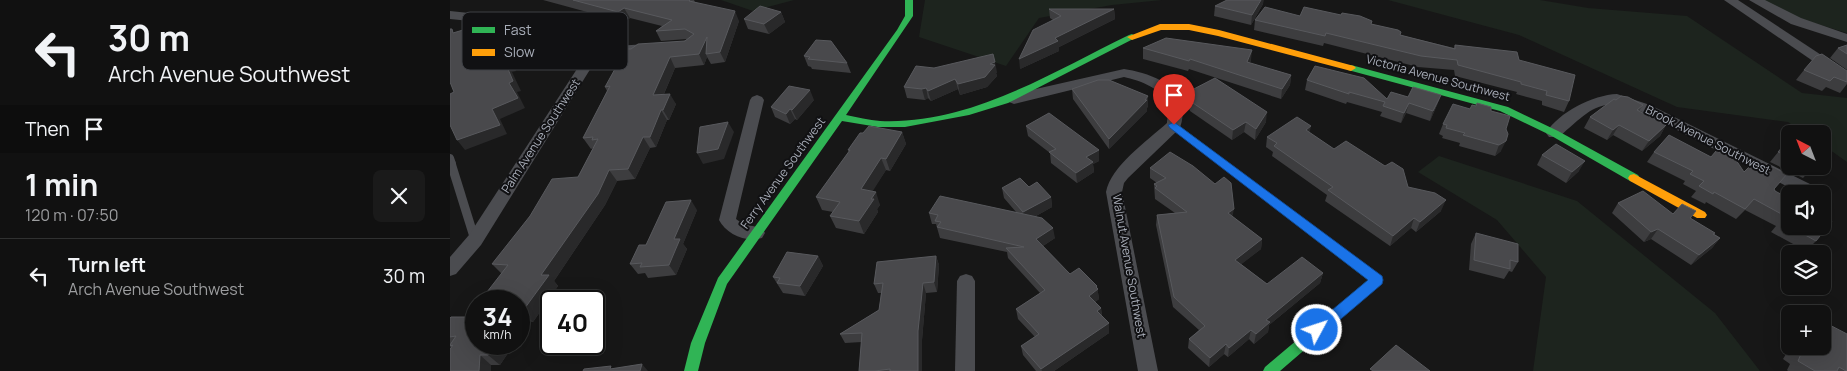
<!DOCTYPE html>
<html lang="en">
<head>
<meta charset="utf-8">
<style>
  body { margin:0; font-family:Manrope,sans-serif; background:#1a1a1a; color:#f1f3f6; height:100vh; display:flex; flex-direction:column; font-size:19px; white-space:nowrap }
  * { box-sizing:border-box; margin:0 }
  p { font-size:16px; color:#9c9d9f }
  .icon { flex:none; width:28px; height:28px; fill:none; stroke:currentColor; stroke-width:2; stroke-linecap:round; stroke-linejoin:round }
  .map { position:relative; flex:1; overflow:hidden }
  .sheet { display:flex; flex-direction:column; background:#111; width:450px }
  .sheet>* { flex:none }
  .top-card { background:#111; color:#f1f3f6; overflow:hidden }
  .needle { width:32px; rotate:318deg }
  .controls { position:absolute; left:1331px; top:125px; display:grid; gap:10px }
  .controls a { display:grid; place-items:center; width:50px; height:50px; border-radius:8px; background:#111; box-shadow:0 5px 20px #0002,0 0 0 1px #303131; font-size:25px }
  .speed { position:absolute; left:15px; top:290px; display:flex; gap:10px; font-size:25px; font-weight:700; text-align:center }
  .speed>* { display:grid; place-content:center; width:65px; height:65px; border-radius:50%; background:#111; box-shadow:0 5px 20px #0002,0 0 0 1px #303131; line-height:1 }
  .speed small { font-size:12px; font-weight:400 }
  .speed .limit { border:2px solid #111; border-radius:8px; background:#fff; color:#111 }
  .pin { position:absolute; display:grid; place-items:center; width:42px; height:42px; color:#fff; margin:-51px -21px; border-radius:50% 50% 50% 0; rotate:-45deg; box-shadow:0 0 5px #0007 }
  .pin .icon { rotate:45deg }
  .me { position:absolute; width:55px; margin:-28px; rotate:50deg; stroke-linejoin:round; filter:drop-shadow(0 0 4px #0008) }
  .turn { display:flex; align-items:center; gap:18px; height:105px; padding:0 25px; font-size:22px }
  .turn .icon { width:65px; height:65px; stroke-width:2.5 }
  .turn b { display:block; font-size:35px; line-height:42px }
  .then { display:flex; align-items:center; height:48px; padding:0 25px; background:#0003; gap:10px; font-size:19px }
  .round { display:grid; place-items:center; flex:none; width:52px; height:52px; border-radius:8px; background:#1a1a1a }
  .summary { display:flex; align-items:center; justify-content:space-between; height:85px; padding:0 25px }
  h1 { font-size:30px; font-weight:700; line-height:38px }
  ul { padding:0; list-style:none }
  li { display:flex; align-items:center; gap:15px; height:75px; padding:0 25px; border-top:1px solid #303131 }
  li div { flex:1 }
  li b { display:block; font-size:19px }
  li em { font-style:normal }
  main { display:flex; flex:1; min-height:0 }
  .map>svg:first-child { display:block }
  .green { fill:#1d241e }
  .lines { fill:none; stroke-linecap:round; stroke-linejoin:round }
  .lane-far1 { stroke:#4b4c50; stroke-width:8 }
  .lane { stroke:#4b4c50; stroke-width:9 }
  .street { fill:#4b4c50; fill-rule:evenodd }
  .fast { fill:#30b455; fill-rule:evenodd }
  .slow { fill:#ff9f0a; fill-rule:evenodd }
  .wall { fill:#3d3d3f }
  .shaded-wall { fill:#29292a }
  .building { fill:#49494c; stroke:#58595d }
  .route { fill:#1a73e8; stroke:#114b97 }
  .labels { text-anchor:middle; stroke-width:4; stroke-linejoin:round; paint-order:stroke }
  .street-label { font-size:12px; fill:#a8adb8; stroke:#111113 }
  .key { fill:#111113; stroke:#3e4045; stroke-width:1 }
  .key-label { font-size:14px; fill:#a8adb8 }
</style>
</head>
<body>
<main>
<section class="sheet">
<div class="top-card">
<div class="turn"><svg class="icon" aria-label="left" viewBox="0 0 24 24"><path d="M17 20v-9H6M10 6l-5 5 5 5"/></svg><div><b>30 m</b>Arch Avenue Southwest</div></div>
<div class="then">Then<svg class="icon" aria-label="arrive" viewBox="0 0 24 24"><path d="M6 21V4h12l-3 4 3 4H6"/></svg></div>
</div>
<div class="summary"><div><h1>1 min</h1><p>120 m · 07:50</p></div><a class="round"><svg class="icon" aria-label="close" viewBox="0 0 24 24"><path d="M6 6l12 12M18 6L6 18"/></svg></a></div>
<ul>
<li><svg class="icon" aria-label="left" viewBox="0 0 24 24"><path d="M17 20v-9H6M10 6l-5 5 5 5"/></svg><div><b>Turn left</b><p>Arch Avenue Southwest</p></div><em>30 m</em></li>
</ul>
</section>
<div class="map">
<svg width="1397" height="371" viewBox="0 0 1397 371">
  <rect width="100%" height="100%" fill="#171717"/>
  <g class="green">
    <polygon points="271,0 344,0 303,11"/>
    <polygon points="475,0 712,0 662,5 589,18 556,66 469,37"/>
    <polygon points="938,0 1090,0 1138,8 1237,16 1352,93 1397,98 1397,162 1373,145 1372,134 1356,134 1338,122 1227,107 1069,35"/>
    <polygon points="1314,0 1397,0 1397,33 1351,19"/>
    <polygon points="989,156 1127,201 1265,313 1310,371 1083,371 1096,277 1047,220 968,172"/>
  </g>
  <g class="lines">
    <polyline class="lane-far1" points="0,158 2,164"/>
    <polyline class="lane" points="1,163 25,240"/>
    <g class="street">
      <polygon points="1274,0 1288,0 1397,72 1397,82 1392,81"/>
      <polygon points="1299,0 1315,0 1351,18 1397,34 1397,42 1341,24"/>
      <path d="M0 11 57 17 95 24 118 31 148 47 198 44 205 48 198 52 149 55 31 245 6 274 0 276V257L19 235 138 52C97 25 47 24 0 19Z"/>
      <path d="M674 69C696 72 736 85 733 113 732 119 732 124 729 129L678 178 674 183 672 192 708 371H688L656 192C661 166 697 141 717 123 717 119 719 112 719 107 716 90 689 80 674 77L564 104 559 102 557 99 559 96 564 94Z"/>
      <path d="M1167 94 1200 105 1362 185 1364 189 1362 193H1350L1190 111C1150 95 1139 111 1109 137H1099L1096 133C1109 112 1143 95 1167 94Z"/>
      <path d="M307 95 312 97 314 100 286 219 293 224 312 228 315 233 312 238C296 243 276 234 269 220L300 100 302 97Z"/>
      <polygon points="516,274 522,276 525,281 525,371 505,371 507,281 510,276"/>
    </g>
    <g class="fast">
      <path d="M455 0H463V16L396 115C407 117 419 120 430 121 519 125 601 73 679 35L682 34 687 37 558 103 519 115 455 127H428L392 121 277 284 255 343 248 371H234L241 343 268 278 447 30 455 16Z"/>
      <polygon points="901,65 1058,107 1108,131 1188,175 1190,178 1184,182 1180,181 1100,135 1050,111 898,70 898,66"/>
      <polygon points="724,122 931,276 933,280 931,284 830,371 813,371 815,367 918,280 720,127 719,125"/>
    </g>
    <g class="slow">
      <polygon points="710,24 739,24 769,30 904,66 906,68 901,71 768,36 739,30 711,30 682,40 677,37"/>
      <polygon points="1184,174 1255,212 1257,215 1255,218 1247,218 1180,181 1178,178 1180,175"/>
    </g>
  </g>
  <g class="wall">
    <polygon points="93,0 244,0 245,2 289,21 275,62 261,64 257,57 254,65 225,68 214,94 226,104 219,120 217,120 206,147 200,148 185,179 167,181 155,205 104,281 108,286 83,322 79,321 69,336 51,273 42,264 128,177 143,148 141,149 133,138 157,91 155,87 237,39 211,41 206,31 212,26 180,18 174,22"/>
    <polygon points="813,4 801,25 764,16 765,6"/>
    <polygon points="599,9 664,9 665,19 609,47 609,51 570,69 603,20 600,18"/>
    <polygon points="331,12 335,22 319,34 298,29 294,19"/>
    <polygon points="850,16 922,24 950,35 1004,48 1005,45 1069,60 1119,101 1114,112 1092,105 1092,101 1066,94 1067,92 1005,76 1004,70 968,67 874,43 873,46 804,30 805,20"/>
    <polygon points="1397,45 1397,70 1380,58 1388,48"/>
    <polygon points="693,48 801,60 800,63 841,75 840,85 831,99 739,69 738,71 693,59"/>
    <polygon points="354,56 397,63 401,73 362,69 361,67 358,66"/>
    <polygon points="484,68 547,72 546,73 547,76 537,87 510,95 508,89 481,101 478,98 475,100 457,98 454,87"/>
    <polygon points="1354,70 1397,71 1397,84 1390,93 1376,87 1372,91 1346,80"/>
    <polygon points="857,80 937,99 958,97 991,95 987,105 980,121 956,113 951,123 930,116 932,112 897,102 896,104 855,90"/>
    <polygon points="622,89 698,106 697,108 697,111 659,149 623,99"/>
    <polygon points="738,92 816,122 805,140 794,132 782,140 740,111 737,102"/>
    <polygon points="364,100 347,120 345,119 340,124 325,117 321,107"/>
    <polygon points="1166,100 1193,105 1189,111 1216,125 1210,136 1192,151 1163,135 1157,140 1134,128 1140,117"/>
    <polygon points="1020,109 1041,111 1051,151 1045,156 1009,146 1010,143 992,138 993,136 989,134 993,124"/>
    <polygon points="576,126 649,150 649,161 643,164 644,172 627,183 601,163 600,153 578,136"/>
    <polygon points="452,132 456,144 440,171 436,170 422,191 430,205 427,209 428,212 414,234 386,228 380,216 383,212 372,210 366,197 399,152 398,150 413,133"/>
    <polygon points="860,133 884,149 958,187 991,211 966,232 961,228 940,246 875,201 877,195 822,156 823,152 816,147 817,137"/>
    <polygon points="1334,145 1339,147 1340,146 1340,166 1364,166 1353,178 1320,162"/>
    <polygon points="1204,152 1261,157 1294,172 1324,189 1366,241 1356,251 1321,232 1326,226 1295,210 1286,219 1256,202 1255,204 1241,197 1246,191 1233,184 1235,181 1197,162"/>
    <polygon points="1092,155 1129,171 1116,183 1087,165"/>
    <polygon points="700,168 783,217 812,239 811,249 791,264 817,284 873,273 870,283 819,325 818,332 804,344 799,339 778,357 774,354 759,367 738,348 739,339 749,330 723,307 706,225 707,215 725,213 705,199 704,184 707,183 700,178"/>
    <polygon points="579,187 601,197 602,207 586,216 605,238 593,246 620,274 647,286 649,299 645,302 651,308 652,316 659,333 604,371 586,371 573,355 571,346 585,337 568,319 566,309 590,293 558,258 557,252 490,238 486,224 482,224 479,213 566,212 554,198 552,188"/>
    <polygon points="1168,203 1223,214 1246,211 1241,218 1270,238 1262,248 1241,265 1201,239 1194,242 1162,213"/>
    <polygon points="247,210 233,244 237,249 226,275 198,278 195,273 188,274 180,264 196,245"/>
    <polygon points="1026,233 1068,262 1062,272 1059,271 1054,279 1019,270 1021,244"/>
    <polygon points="368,256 373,266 355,296 333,293 323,277"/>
    <polygon points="486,256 489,265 487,292 476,293 472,340 472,371 409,371 412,342 395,343 390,334 429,310 431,293 428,293 424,284"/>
    <polygon points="17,317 26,344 64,344 50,365 41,365 41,371 0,371 1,347 0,346 0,318"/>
    <polygon points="1341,346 1372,346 1396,371 1338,371 1337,370 1340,364 1333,359"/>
  </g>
  <g class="shaded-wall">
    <polygon points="811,0 814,0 813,4 801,25 802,15"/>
    <polygon points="174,8 180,18 174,22 168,12"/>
    <polygon points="664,9 665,19 609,47 609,51 570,69 569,59 605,38"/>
    <polygon points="285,11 289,21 275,62 270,52"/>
    <polygon points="331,12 335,22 319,34 314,24"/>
    <polygon points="45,35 52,44 66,71 62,72 71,91 67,92 75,108 50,119 57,134 15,150 7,140 42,109 59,83 55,62"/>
    <polygon points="257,37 256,54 257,57 254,65 249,54"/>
    <polygon points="802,50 801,60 796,72 797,62"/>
    <polygon points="220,57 225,68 209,105 203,95"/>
    <polygon points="545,62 547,72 546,73 547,76 537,87 510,95 508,84 540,64"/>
    <polygon points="841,75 840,85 831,99 832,89"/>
    <polygon points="505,79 508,89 481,101 478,91"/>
    <polygon points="476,88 478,98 475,100 472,89"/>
    <polygon points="360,90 364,100 347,120 342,110"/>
    <polygon points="220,94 226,104 219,120 213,110"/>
    <polygon points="991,95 987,105 980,121 983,111"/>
    <polygon points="698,96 698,106 697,108 697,111 659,149 659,139"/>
    <polygon points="959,103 956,113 951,123 954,113"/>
    <polygon points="340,109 345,119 340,124 336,114"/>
    <polygon points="211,110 217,120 206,147 200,137"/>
    <polygon points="817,112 816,122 805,140 806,129"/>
    <polygon points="278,122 284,132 274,159 253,164 247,153"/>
    <polygon points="796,122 794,132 782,140 783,130"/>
    <polygon points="1169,125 1163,135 1157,140 1163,130"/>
    <polygon points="1216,125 1210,136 1192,151 1199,141"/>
    <polygon points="861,126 859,136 856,130"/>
    <polygon points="452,132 456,144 440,171 436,159"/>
    <polygon points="193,137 200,148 185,179 178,169"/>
    <polygon points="1056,141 1051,151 1045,156 1049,145"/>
    <polygon points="649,150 649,161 643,164 644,172 627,183 626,173 636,157"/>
    <polygon points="431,158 436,170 416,202 411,189"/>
    <polygon points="1135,161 1129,171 1116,183 1122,172"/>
    <polygon points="159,170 167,181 155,205 104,281 108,286 83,322 72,312 91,275"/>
    <polygon points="426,192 430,205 427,209 428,212 414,234 409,221"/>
    <polygon points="601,197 602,207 575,222 573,212"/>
    <polygon points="241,200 247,210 233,244 237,249 226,275 219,265 224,239"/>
    <polygon points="996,200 991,211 966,232 970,222"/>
    <polygon points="784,209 782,219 778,213"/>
    <polygon points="964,218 961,228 940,246 943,236"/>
    <polygon points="603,228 605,238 588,249 586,239"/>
    <polygon points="1208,229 1201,239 1194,242 1201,232"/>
    <polygon points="1270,238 1262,248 1241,265 1249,255"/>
    <polygon points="812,239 811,249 784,270 785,260"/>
    <polygon points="368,256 373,266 355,296 350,286"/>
    <polygon points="486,256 489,265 487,292 484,282"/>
    <polygon points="873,273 870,283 819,325 818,332 804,344 806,334 816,320"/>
    <polygon points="473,283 476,293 472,340 472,371 468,371 468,331"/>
    <polygon points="647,286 649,299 640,306 639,296"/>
    <polygon points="651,308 652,318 647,311"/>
    <polygon points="69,312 79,321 69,336"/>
    <polygon points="659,323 659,333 604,371 592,371 591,369"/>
    <polygon points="801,330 799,339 778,357 779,348"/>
    <polygon points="46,344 64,344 50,365 38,355"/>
    <polygon points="776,344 774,354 759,367 760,358"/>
    <polygon points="30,355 41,365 41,371 29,371"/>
    <polygon points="192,364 198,371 190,371"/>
  </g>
  <g class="building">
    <polygon points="123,0 240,0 239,1 285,11 270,52 256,54 257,37 249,54 220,57 203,95 220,94 213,110 211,110 200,137 193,137 178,169 159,170 148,194 91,275 99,275 72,312 69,312 69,301 30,301 58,265 42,264 80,216 102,179 128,177 148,139 142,140 143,137 133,138 160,86 155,87 176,49 181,49 188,44 235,41 244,34 235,29 206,31 222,20 174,8 168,12"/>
    <polygon points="777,0 811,0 802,15 765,6"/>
    <polygon points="310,6 331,12 314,24 294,19"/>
    <polygon points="815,7 850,16 854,7 891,15 892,13 910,16 922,21 921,24 948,30 951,32 950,35 1005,49 1005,45 1067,52 1069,60 1125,75 1119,101 1096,95 1097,91 1071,84 1071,82 1008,65 1007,60 971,56 876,33 875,36 805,20"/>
    <polygon points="599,9 664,9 605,38 608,41 569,59 583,30 611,16"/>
    <polygon points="0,29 2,29 3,33 13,30 16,38 36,31 39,37 45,35 59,61 55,62 63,81 59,83 68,98 42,109 50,125 7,140 0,125 0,94 4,92 0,82"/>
    <polygon points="716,38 802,50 797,62 841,75 832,89 740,59 739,61 693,48"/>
    <polygon points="366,40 381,41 397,63 358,59 360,57 354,56"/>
    <polygon points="1397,45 1397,54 1388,48"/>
    <polygon points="543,54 545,62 540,64 545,65 535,77 508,84 505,79 478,91 476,88 472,89 454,87 466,66 484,68"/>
    <polygon points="1372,54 1397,71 1397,82 1384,77 1380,81 1354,70 1366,56"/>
    <polygon points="865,66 914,78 937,99 941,92 958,97 963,87 991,95 983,111 959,103 954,113 933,106 935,102 899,92 899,94 857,80"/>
    <polygon points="765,78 817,112 806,129 796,122 783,130 740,101 738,92"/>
    <polygon points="648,80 659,80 698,96 695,100 697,100 659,139 622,89"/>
    <polygon points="339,86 360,90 342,110 340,109 336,114 321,107"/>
    <polygon points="1171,96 1178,97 1193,105 1187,110 1216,125 1199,141 1169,125 1163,130 1140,117 1164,99 1166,100"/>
    <polygon points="1027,103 1041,107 1041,111 1060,116 1056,129 1058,134 1056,141 1049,145 1013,135 1015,133 996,128 997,125 993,124 1003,104 1020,109 1022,105 1026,106"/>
    <polygon points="599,113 649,150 636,157 643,162 626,173 599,152 606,149 576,126"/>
    <polygon points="847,117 861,126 856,130 884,149 896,141 935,166 942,162 953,169 958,187 985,193 996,200 970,222 964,218 943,236 878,190 883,187 824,146 827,143 817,137"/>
    <polygon points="278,122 268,149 247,153 250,127"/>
    <polygon points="419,126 452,132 436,159 431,158 411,189 426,192 421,199 424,199 409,221 380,216 390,202 366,197 400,150 398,150 410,133 413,133"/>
    <polygon points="1219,135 1261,157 1266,151 1284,157 1294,172 1305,161 1315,166 1317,164 1337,174 1324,189 1325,191 1340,199 1340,226 1372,226 1372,216 1382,221 1366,241 1330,221 1335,216 1304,199 1295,209 1264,192 1263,194 1249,186 1254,181 1240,174 1243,171 1204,152"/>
    <polygon points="1106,144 1135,161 1122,172 1092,155"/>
    <polygon points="1372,144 1381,148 1372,157"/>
    <polygon points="1334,145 1339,147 1340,146 1340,157 1328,152"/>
    <polygon points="720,152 743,166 765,184 774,177 781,183 784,209 778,213 812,239 785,260 817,284 852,257 873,273 816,320 820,322 806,334 801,330 779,348 776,344 760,358 739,339 755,326 724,297 707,215 737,212 705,188 707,186 704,184 716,178 700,168"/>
    <polygon points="570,178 579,187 587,182 601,197 573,212 552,188"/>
    <polygon points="1193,191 1223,214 1232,204 1246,211 1240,218 1265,233 1263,234 1270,238 1249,255 1208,229 1201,232 1168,203"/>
    <polygon points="490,196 592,218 603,228 586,239 620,274 629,268 647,286 646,287 648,289 639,296 651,308 647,311 659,323 591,369 571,346 589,334 566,309 595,290 556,248 574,247 487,227 491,222 485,221 488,215 479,213"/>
    <polygon points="241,200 224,239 230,239 219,265 190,267 192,263 180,264 189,245 196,245 216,202"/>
    <polygon points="1026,233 1068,244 1068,262 1060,260 1060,269 1024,260"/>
    <polygon points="337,252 368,256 350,286 327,283 330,278 323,277"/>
    <polygon points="486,256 484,282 473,283 468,331 468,371 440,371 440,369 425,371 409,371 412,333 390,334 429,310 433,283 424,284 427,262"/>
    <polygon points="26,306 26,344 46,344 38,355 30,355 29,371 0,371 0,349 3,345 0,346 0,345 6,336 0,337 0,318 1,317 17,317"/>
    <polygon points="1372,321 1397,334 1397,370 1396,371 1389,367 1387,371 1365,371 1348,361 1351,354 1344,350 1346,346 1372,346"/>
    <polygon points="946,345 980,371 923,371 920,369"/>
    <polygon points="192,364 190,371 133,371 134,369 161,366 160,369"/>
  </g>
  <polygon class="route" points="724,122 932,276 933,280 932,284 872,335 867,336 863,335 861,330 863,326 918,280 720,128 718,125"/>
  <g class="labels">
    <g class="street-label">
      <text transform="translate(988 78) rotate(15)" y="4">Victoria Avenue Southwest</text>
      <text transform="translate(91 136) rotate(-57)" y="4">Palm Avenue Southwest</text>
      <text transform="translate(1258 140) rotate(27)" y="4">Brook Avenue Southwest</text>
      <text transform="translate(333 173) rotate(-54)" y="4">Ferry Avenue Southwest</text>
      <text transform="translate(679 266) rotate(80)" y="4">Walnut Avenue Southwest</text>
    </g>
  </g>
  <rect x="12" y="12" width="166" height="58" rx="8" class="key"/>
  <rect x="22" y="27" width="23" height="6" fill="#30b455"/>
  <rect x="22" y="49" width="23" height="7" fill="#ff9f0a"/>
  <g class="key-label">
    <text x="54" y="35">Fast</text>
    <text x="54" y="57">Slow</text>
  </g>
</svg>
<div class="controls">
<a><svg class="needle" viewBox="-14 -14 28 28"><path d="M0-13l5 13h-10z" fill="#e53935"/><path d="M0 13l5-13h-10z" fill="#9c9d9f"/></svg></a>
<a><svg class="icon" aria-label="sound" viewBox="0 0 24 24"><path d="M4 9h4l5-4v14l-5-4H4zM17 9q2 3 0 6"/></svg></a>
<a><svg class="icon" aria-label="layers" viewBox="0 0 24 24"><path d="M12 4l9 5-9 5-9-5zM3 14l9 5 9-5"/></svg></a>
<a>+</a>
</div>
<div class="speed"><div>34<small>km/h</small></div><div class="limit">40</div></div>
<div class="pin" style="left:724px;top:125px;background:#d93025"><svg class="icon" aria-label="arrive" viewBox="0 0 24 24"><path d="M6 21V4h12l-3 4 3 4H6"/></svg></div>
<svg class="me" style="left:867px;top:330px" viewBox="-20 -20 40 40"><circle r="17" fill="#1a73e8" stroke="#fff" stroke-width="3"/><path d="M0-11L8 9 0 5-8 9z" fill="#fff"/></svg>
</div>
</main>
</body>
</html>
